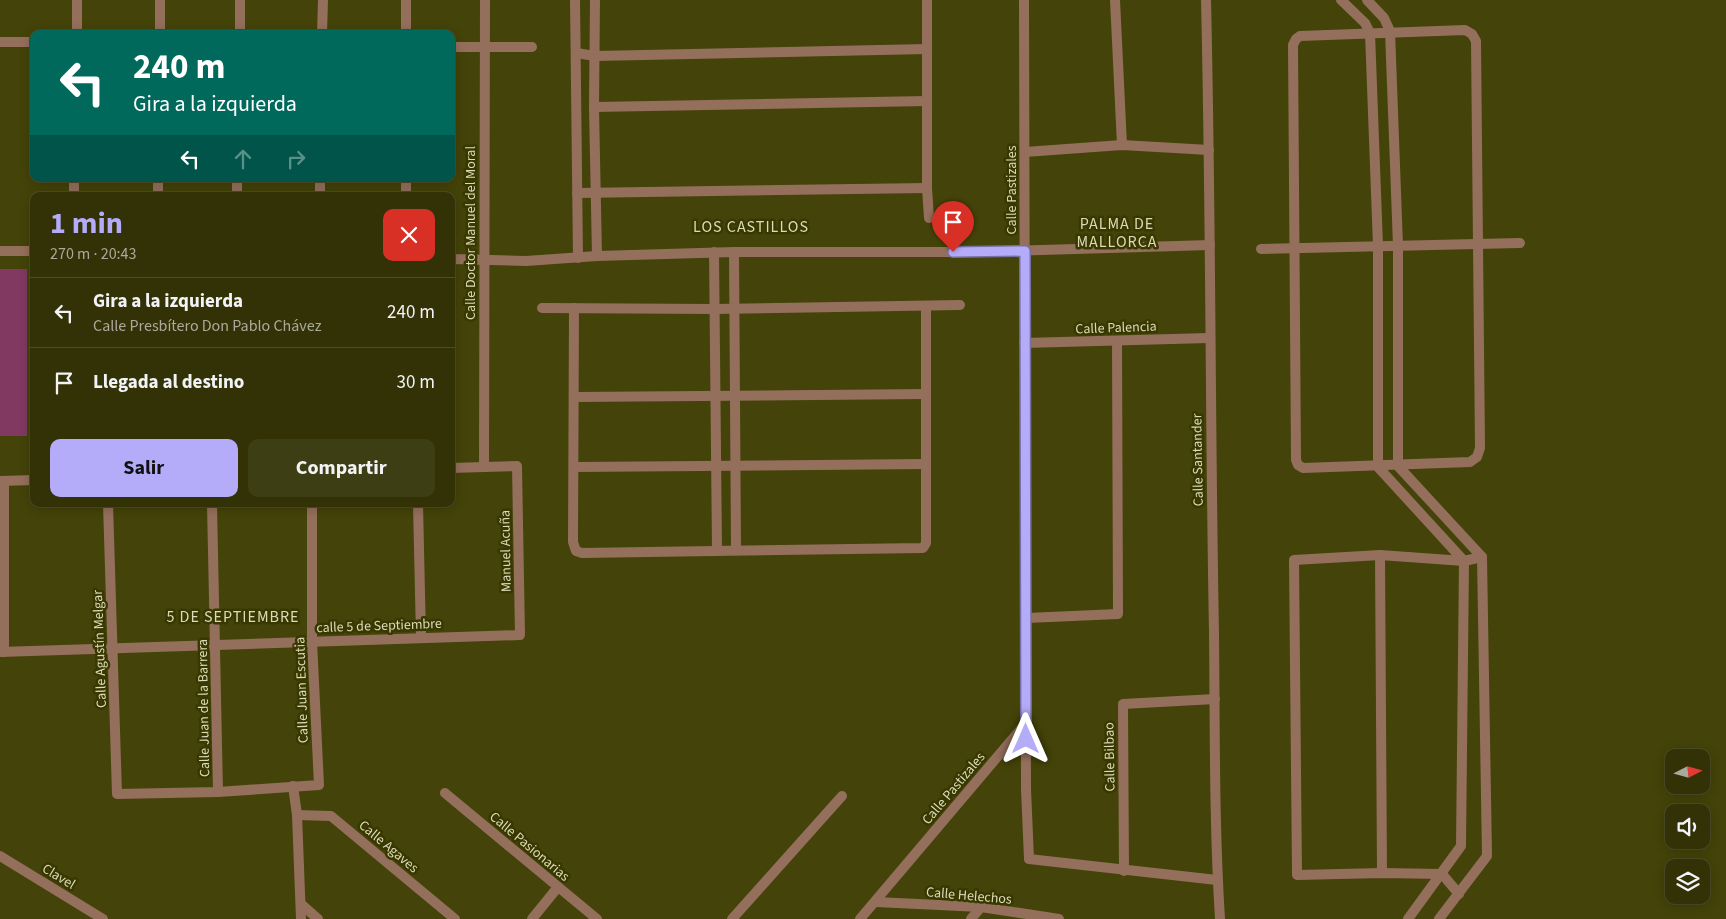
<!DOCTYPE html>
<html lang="es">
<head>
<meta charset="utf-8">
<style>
  body { margin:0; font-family:"Source Sans 3",sans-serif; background:#3e3e15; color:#f1f3f6; height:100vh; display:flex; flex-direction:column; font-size:19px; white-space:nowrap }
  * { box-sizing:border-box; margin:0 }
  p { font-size:16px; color:#a9aa9b }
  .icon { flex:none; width:28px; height:28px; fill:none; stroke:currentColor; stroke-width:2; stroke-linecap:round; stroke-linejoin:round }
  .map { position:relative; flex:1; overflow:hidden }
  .details { position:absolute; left:30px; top:192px; width:425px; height:315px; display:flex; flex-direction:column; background:#333207; border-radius:10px; box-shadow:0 2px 12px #0003,0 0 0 1px #4e4d28 }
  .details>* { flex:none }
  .banner { position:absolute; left:30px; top:30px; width:425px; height:152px; border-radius:10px; box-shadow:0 2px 12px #0003,0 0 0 1px #4e4d28; background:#00695c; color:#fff; overflow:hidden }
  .needle { width:32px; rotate:84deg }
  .controls { position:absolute; left:1665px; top:749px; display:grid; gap:10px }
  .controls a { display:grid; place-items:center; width:45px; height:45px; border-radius:10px; background:#333207; box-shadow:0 2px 12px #0003,0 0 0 1px #4e4d28; font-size:25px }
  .pin { position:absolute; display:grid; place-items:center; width:42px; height:42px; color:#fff; margin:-51px -21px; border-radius:50% 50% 50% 0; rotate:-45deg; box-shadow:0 0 5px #0007 }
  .pin .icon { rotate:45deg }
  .me { position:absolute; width:55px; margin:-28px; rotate:0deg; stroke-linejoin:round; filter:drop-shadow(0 0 4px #0008) }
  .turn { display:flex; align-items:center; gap:18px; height:105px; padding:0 20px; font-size:22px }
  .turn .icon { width:65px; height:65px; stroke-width:2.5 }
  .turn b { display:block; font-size:35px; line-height:42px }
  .lanes { display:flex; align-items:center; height:48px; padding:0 20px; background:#0003; justify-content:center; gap:25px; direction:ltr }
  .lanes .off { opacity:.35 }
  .round { display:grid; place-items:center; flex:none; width:52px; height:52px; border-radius:10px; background:#3e3e15 }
  .head { display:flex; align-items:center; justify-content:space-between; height:85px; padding:0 20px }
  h1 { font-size:30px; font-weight:700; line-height:38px; color:#b4acf9 }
  .cta { display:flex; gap:10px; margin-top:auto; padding:10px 20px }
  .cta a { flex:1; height:58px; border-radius:10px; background:#b4acf9; color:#111; font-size:20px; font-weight:700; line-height:58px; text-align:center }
  .cta a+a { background:#3e3e15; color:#f1f3f6 }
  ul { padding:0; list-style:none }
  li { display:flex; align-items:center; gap:15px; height:70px; padding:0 20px; border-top:1px solid #4e4d28 }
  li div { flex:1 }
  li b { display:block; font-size:19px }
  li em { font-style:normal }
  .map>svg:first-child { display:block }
  .green { fill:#813961 }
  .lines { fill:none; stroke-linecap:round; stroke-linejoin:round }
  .minor { stroke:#946f5c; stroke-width:10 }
  .tertiary { stroke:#946f5c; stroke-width:10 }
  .route-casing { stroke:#7570a2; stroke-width:12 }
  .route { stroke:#b4acf9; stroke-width:9 }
  .labels { text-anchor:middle; stroke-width:5; stroke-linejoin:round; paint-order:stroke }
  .street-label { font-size:14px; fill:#dadbb8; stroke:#393800 }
  .quarter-label { font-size:16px; letter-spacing:1px; fill:#dadbb8; stroke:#393800 }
</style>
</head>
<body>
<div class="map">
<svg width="1726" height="919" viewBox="0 0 1726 919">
  <rect width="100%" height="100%" fill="#444309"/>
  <rect class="green" x="0" y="269" width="27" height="167"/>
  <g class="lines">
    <g class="minor">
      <polyline points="575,0 578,258"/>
      <polyline points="595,0 594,107 597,256"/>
      <polyline points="927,0 927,188 929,218"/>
      <polyline points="1024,0 1026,789 1029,859 1217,880"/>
      <polyline points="1115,0 1122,145"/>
      <path d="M1206 0C1211 211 1210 422 1214 633 1215 728 1214 824 1220 919"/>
      <polyline points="1341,0 1365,23 1370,33 1378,246 1378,467 1464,561 1461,846 1408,919"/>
      <polyline points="1367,0 1384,18 1390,31 1398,246 1398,466 1482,557 1487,856 1439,919"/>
      <polygon points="1465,30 1472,34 1476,41 1480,448 1477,457 1470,462 1303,468 1298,465 1296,460 1293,45 1296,39 1300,36"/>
      <polyline points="77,34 77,0"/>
      <polyline points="160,34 160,0"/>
      <polyline points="240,34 240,0"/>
      <polyline points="322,34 323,0"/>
      <polyline points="406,34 406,0"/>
      <polyline points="0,42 34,42"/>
      <polyline points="451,47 532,47"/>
      <polyline points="576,53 595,56 927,49"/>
      <polyline points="594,107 927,101"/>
      <polyline points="1025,152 1122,145 1209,150"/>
      <polyline points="577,193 927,188"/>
      <polyline points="74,196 74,179"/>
      <polyline points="158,196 158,179"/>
      <polyline points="237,196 237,179"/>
      <polyline points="320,196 320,179"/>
      <polyline points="406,196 406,179"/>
      <polyline points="1261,249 1520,243"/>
      <polyline points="0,251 34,251"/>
      <polyline points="714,252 717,550"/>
      <polyline points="734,252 736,550"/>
      <polyline points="451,259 526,261 597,256 734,252 973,252 1210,245"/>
      <polyline points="542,308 714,309 960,305"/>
      <polyline points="574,308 573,542 576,551 582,553 923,548 926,543 926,306"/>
      <polyline points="1024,343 1209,338"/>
      <polyline points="574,397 926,394"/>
      <polyline points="484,467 485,0"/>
      <polyline points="575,467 926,464"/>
      <polyline points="0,481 34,480"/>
      <polyline points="4,481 4,652"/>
      <polyline points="108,504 117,794 218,792 319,785 312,641 312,504"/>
      <polyline points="212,504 218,792"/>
      <polyline points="418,504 421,637"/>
      <polyline points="1380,555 1382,873"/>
      <polyline points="1027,618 1118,614 1117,342"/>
      <polyline points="0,652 520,635 517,466 451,468"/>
      <polyline points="293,786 297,815 301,919"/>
      <polyline points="445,793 597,919"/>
      <polyline points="297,815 331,816 455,919"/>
      <polyline points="1124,871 1123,704 1215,699"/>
      <polyline points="1459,894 1442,874 1382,873 1297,875 1294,560 1380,555 1464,561 1482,557"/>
      <polyline points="876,902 981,907 1059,919"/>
      <polyline points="301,904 318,919"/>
      <polyline points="532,919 558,887"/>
      <polyline points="732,919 842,796"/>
      <polyline points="860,919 1026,723"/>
      <polyline points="971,919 981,907"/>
    </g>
    <polyline class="tertiary" points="0,856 103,919"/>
  </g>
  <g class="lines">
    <defs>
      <polyline id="route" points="953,252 1025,251 1026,739"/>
    </defs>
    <use href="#route" class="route-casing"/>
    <use href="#route" class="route"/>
  </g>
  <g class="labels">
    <g class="street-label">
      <text transform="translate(1011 190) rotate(-90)" y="5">Calle Pastizales</text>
      <text transform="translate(470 233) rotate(-90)" y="5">Calle Doctor Manuel del Moral</text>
      <text transform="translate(1116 327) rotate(-2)" y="5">Calle Palencia</text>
      <text transform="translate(1197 460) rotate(-91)" y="5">Calle Santander</text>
      <text transform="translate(505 551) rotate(-91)" y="5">Manuel Acuña</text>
      <text transform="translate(379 625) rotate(-2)" y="5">calle 5 de Septiembre</text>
      <text transform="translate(99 649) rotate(-92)" y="5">Calle Agustín Melgar</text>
      <text transform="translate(301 690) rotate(-92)" y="5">Calle Juan Escutia</text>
      <text transform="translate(203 708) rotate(-91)" y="5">Calle Juan de la Barrera</text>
      <text transform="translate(1109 757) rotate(-91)" y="5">Calle Bilbao</text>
      <text transform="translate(953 788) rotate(-50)" y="5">Calle Pastizales</text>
      <text transform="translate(389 846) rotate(40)" y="5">Calle Agaves</text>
      <text transform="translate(530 846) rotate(40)" y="5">Calle Pasionarias</text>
      <text transform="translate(59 876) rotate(31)" y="5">Clavel</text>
      <text transform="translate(969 895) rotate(5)" y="5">Calle Helechos</text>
    </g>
    <g class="quarter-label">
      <text x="1117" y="229">PALMA DE<tspan x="1117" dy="18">MALLORCA</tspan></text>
      <text x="751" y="232">LOS CASTILLOS</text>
      <text x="233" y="622">5 DE SEPTIEMBRE</text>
    </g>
  </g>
</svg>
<div class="controls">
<a><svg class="needle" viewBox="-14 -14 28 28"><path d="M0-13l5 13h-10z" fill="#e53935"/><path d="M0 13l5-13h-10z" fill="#a9aa9b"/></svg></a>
<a><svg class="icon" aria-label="sound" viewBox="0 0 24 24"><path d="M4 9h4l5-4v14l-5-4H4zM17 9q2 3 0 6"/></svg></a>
<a><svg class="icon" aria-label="layers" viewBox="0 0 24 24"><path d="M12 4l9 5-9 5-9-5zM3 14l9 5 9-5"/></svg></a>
</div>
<div class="pin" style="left:953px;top:252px;background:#d93025"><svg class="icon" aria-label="arrive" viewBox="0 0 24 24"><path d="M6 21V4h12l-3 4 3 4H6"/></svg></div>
<svg class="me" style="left:1026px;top:739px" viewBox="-20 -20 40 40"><path d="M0-17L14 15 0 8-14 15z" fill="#b4acf9" stroke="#fff" stroke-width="4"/></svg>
<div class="banner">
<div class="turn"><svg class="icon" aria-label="left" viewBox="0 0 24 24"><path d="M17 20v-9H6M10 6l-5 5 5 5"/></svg><div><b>240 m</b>Gira a la izquierda</div></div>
<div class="lanes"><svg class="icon" aria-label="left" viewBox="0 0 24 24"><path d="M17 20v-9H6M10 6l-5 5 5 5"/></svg><svg class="icon off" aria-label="ahead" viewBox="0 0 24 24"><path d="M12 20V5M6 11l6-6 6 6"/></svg><svg class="icon off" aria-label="right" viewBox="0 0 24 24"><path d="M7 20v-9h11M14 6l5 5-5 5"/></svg></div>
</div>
<section class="details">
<div class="head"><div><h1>1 min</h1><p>270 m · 20:43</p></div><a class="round" style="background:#d93025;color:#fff"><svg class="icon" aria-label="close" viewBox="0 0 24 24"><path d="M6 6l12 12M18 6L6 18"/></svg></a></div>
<ul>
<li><svg class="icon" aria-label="left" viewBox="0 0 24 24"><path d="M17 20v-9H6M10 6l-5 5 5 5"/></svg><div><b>Gira a la izquierda</b><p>Calle Presbítero Don Pablo Chávez</p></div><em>240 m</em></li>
<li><svg class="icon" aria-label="arrive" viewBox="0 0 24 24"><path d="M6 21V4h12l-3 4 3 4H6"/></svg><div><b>Llegada al destino</b></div><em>30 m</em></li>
</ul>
<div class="cta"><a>Salir</a><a>Compartir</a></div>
</section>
</div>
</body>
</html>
